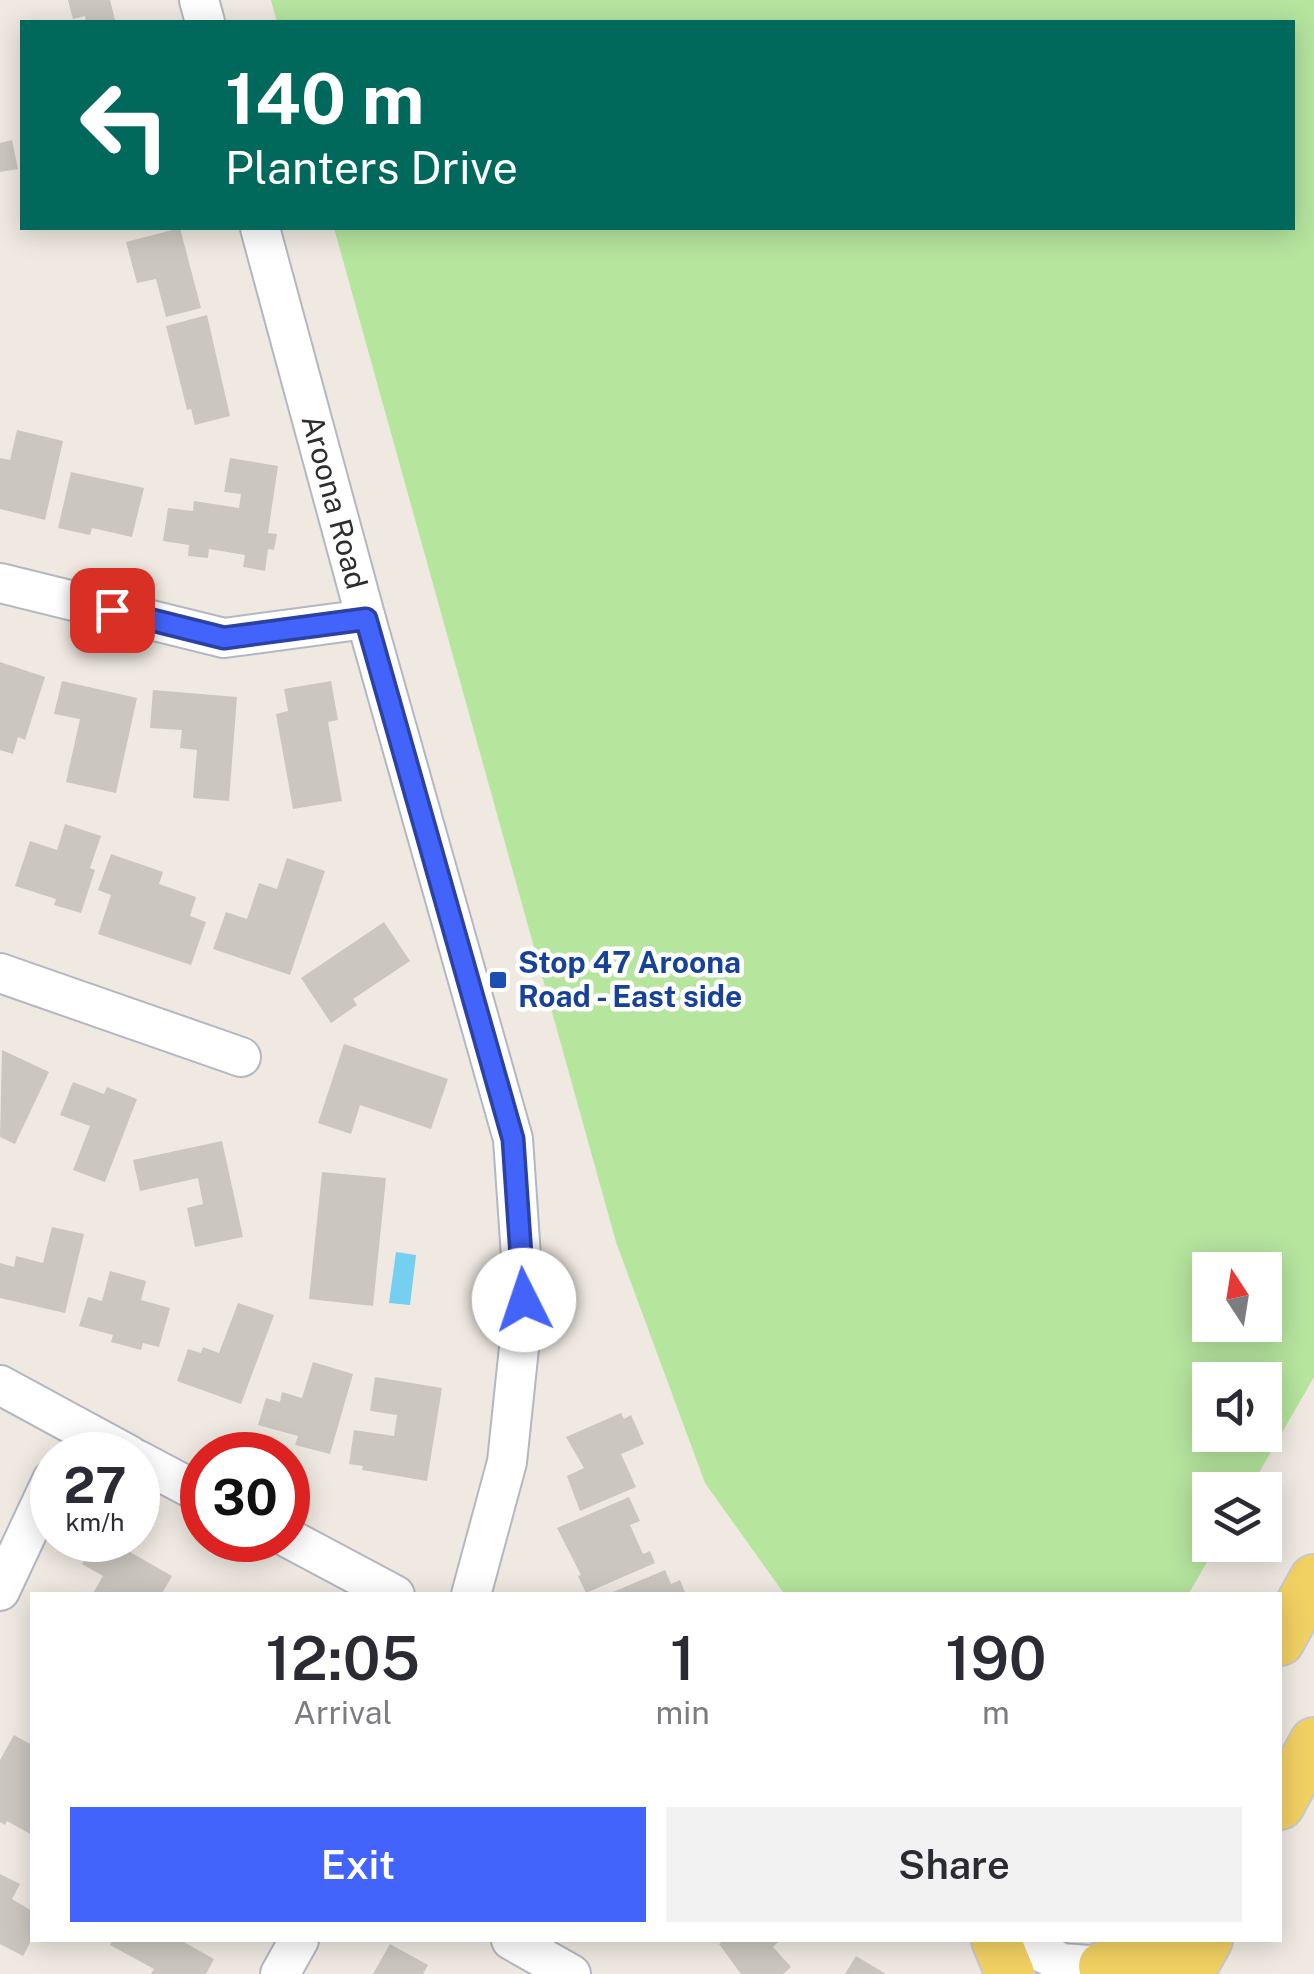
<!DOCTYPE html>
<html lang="en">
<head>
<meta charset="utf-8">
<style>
  body { margin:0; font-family:"Public Sans",sans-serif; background:#f2f2f3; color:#2b2b33; height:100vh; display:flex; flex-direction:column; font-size:38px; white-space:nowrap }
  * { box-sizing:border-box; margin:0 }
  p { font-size:32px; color:#7c7c81 }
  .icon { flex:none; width:55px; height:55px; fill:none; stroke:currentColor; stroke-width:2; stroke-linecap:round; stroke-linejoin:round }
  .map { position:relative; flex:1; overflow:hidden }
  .panel { position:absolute; left:30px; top:1592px; width:1252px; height:350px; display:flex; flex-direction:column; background:#fff; border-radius:0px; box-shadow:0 5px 25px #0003 }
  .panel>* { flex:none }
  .hud { position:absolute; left:20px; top:20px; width:1275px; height:210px; border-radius:0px; box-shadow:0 5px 25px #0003; background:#00695c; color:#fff; overflow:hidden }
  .needle { width:65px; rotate:348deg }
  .controls { position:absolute; left:1192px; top:1252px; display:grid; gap:20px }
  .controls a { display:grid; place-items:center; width:90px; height:90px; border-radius:0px; background:#fff; box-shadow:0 5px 25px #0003; font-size:50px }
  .speed { position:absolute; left:30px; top:1432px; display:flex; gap:20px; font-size:50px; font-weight:700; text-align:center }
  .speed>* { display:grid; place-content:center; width:130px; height:130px; border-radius:50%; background:#fff; box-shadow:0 5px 25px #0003; line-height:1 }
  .speed small { font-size:25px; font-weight:400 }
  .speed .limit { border:15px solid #d22; background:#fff; color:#111 }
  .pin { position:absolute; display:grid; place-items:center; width:85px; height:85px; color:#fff; margin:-42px; border-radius:20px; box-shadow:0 5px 15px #0006 }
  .me { position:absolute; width:110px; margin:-55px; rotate:356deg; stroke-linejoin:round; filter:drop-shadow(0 0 8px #0008) }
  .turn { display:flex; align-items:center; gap:35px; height:210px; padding:0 40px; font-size:45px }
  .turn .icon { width:130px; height:130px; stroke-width:2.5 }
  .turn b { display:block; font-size:70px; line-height:85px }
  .eta { display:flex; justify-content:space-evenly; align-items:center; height:170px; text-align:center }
  .eta b { font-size:60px; font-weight:600; line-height:70px }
  .button { display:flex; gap:20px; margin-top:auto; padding:20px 40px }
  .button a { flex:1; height:115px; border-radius:0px; background:#4264fb; color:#fff; font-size:40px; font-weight:600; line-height:115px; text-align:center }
  .button a+a { background:#f2f2f3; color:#2b2b33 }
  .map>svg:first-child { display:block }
  .green { fill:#b6e59e; fill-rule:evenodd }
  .water { fill:#75cff0 }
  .building { fill:#cbc7bf }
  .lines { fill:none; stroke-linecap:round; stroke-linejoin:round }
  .minor-casing { stroke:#b4b7c1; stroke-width:42 }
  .major-casing { stroke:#c9c9c9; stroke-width:52 }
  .minor { stroke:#fff; stroke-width:38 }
  .major { stroke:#f2d163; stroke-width:48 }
  .route-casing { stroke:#2b41a3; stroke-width:25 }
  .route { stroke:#4264fb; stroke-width:18 }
  .transit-dot { fill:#1a4fb4; stroke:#fff; stroke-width:4 }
  .labels { text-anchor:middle; stroke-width:9; stroke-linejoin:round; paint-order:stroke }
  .street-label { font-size:30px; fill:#2e2e2e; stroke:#fff }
  .transit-label { font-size:30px; font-weight:bold; fill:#164399; stroke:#fff; text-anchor:start }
</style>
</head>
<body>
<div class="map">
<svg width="1314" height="1974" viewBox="0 0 1314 1974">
  <rect width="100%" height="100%" fill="#efe9e1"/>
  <path class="green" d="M271 0H1314V1377L1249 1490H1210V1545H1217L1188 1595H785L705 1483 616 1242 334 228H1292V22H277ZM1210 1270H1265V1325H1210ZM1210 1380H1265V1435H1210Z"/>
  <polygon class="water" points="396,1252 416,1255 410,1305 389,1303"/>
  <g class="building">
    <polygon points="68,0 110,0 115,20 86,22 85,16 73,19"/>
    <polygon points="12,140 18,169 0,172 0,143"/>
    <polygon points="180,228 201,308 166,317 156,279 137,283 126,242"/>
    <polygon points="207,315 230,416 195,425 191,409 187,410 166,326"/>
    <polygon points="17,430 63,441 45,520 0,509 0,458 10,460"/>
    <polygon points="230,458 278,466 268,533 277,534 274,550 268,549 265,571 243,567 245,555 209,549 208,558 188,556 189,545 163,541 168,508 193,511 194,501 239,508 241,494 224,492"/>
    <polygon points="71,472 144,488 132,537 92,528 90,535 58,528"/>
    <polygon points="0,662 45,677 25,740 18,737 13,754 0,750"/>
    <polygon points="62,681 137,698 116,793 66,782 80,719 54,714"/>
    <polygon points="331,681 338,720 328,722 342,801 293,809 276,714 288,711 284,689"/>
    <polygon points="153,690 237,697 229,801 193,798 197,750 180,748 182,730 150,728"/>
    <polygon points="65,824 101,836 90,868 95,870 81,913 54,905 56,899 15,886 30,841 57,850"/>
    <polygon points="111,854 163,872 159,884 196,897 190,916 206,922 191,965 98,934 111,895 98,890"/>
    <polygon points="287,858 325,871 290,975 213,949 226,912 247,919 259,883 277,889"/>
    <polygon points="384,922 410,961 353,999 357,1005 331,1023 301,978"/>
    <polygon points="344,1044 448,1079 431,1129 360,1105 351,1134 318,1123"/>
    <polygon points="2,1050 49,1072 15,1144 0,1137"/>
    <polygon points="73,1082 104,1094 107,1087 137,1099 105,1182 73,1170 90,1126 60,1115"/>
    <polygon points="222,1141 243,1237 195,1247 187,1208 203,1204 198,1178 140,1191 133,1160"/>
    <polygon points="322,1172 386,1178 373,1306 309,1299"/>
    <polygon points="52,1227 84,1234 65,1313 0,1298 0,1263 14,1267 16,1256 43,1263"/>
    <polygon points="110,1271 146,1281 141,1300 170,1308 159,1347 143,1343 141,1350 111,1342 113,1335 79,1326 88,1297 102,1301"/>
    <polygon points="238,1303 274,1315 241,1404 177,1381 188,1349 201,1353 203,1347 219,1353"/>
    <polygon points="313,1362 353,1374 330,1454 295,1445 298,1436 258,1425 266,1398 280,1402 282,1392 302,1398"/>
    <polygon points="375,1377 442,1388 427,1481 362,1470 363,1466 349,1464 354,1430 394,1436 397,1415 370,1411"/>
    <polygon points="621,1413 624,1419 631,1415 644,1444 621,1454 636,1487 580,1511 567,1476 584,1468 566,1437"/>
    <polygon points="629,1497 640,1521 630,1525 643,1554 650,1551 655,1563 586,1593 578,1576 581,1575 557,1528"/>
    <polygon points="96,1540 109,1540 172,1576 161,1595 92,1595 103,1576 82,1564"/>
    <polygon points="665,1570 671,1584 680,1580 686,1595 606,1595"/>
    <polygon points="14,1735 32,1745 32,1835 7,1821 5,1825 0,1822 0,1760"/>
    <polygon points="0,1874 20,1884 12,1899 32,1911 32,1939 23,1956 0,1944"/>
    <polygon points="113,1940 180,1940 214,1959 206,1974 151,1974 154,1969 110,1945"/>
    <polygon points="724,1940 780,1940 773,1947 791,1967 783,1974 741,1974 719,1944"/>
    <polygon points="390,1944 428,1965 423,1974 373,1974"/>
    <polygon points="856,1956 886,1974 845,1974"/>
  </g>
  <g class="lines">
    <defs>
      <g id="minor">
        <polyline points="199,0 205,22"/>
        <polyline points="260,228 366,619 513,1139 524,1300 507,1462 471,1595"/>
        <polyline points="0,583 224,638 366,619"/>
        <polyline points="0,973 241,1057"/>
        <polyline points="0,1385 129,1455"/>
        <polyline points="138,1460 202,1494"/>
        <polyline points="288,1538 395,1595"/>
        <polyline points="0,1591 52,1480"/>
        <polyline points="511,1940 571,1974"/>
        <polyline points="1018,1940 1062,1963 1103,1966"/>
        <polyline points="280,1974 299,1940"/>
      </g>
      <g id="major">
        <polyline points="1280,1641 1314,1579"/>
        <polyline points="1280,1805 1314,1742"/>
        <polyline points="996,1940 1010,1974"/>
        <path d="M1103 1966C1129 1966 1150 1961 1168 1940"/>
        <polyline points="1189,1974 1208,1940"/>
      </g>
    </defs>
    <use href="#minor" class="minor-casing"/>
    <use href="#major" class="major-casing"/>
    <use href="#minor" class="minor"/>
    <use href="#major" class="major"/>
  </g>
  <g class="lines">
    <defs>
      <polyline id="route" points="112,610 224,638 366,619 513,1139 524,1300"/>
    </defs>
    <use href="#route" class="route-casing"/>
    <use href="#route" class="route"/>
  </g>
  <rect class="transit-dot" x="488" y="970" width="20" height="20" rx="5"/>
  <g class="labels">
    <g class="street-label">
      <text transform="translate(334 502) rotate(75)" y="10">Aroona Road</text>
    </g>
    <g class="transit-label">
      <text x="518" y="973">Stop 47 Aroona<tspan x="518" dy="34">Road - East side</tspan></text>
    </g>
  </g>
</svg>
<div class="controls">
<a><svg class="needle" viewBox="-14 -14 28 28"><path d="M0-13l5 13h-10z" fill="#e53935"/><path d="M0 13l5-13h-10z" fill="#7c7c81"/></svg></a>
<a><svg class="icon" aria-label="sound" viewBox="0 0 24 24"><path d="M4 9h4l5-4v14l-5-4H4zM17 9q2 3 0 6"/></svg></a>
<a><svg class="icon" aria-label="layers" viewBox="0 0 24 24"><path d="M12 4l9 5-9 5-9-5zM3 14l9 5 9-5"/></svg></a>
</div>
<div class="speed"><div>27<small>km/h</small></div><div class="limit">30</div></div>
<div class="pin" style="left:112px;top:610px;background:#d93025"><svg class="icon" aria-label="arrive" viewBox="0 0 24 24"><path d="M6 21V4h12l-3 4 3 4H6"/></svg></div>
<svg class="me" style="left:524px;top:1300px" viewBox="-20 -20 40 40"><circle r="19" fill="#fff"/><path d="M0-13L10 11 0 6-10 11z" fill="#4264fb"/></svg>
<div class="hud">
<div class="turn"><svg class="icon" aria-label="left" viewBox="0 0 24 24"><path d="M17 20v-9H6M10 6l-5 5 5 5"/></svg><div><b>140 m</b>Planters Drive</div></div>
</div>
<section class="panel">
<div class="eta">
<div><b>12:05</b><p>Arrival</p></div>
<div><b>1</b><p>min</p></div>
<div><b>190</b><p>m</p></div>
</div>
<div class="button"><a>Exit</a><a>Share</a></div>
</section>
</div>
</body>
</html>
